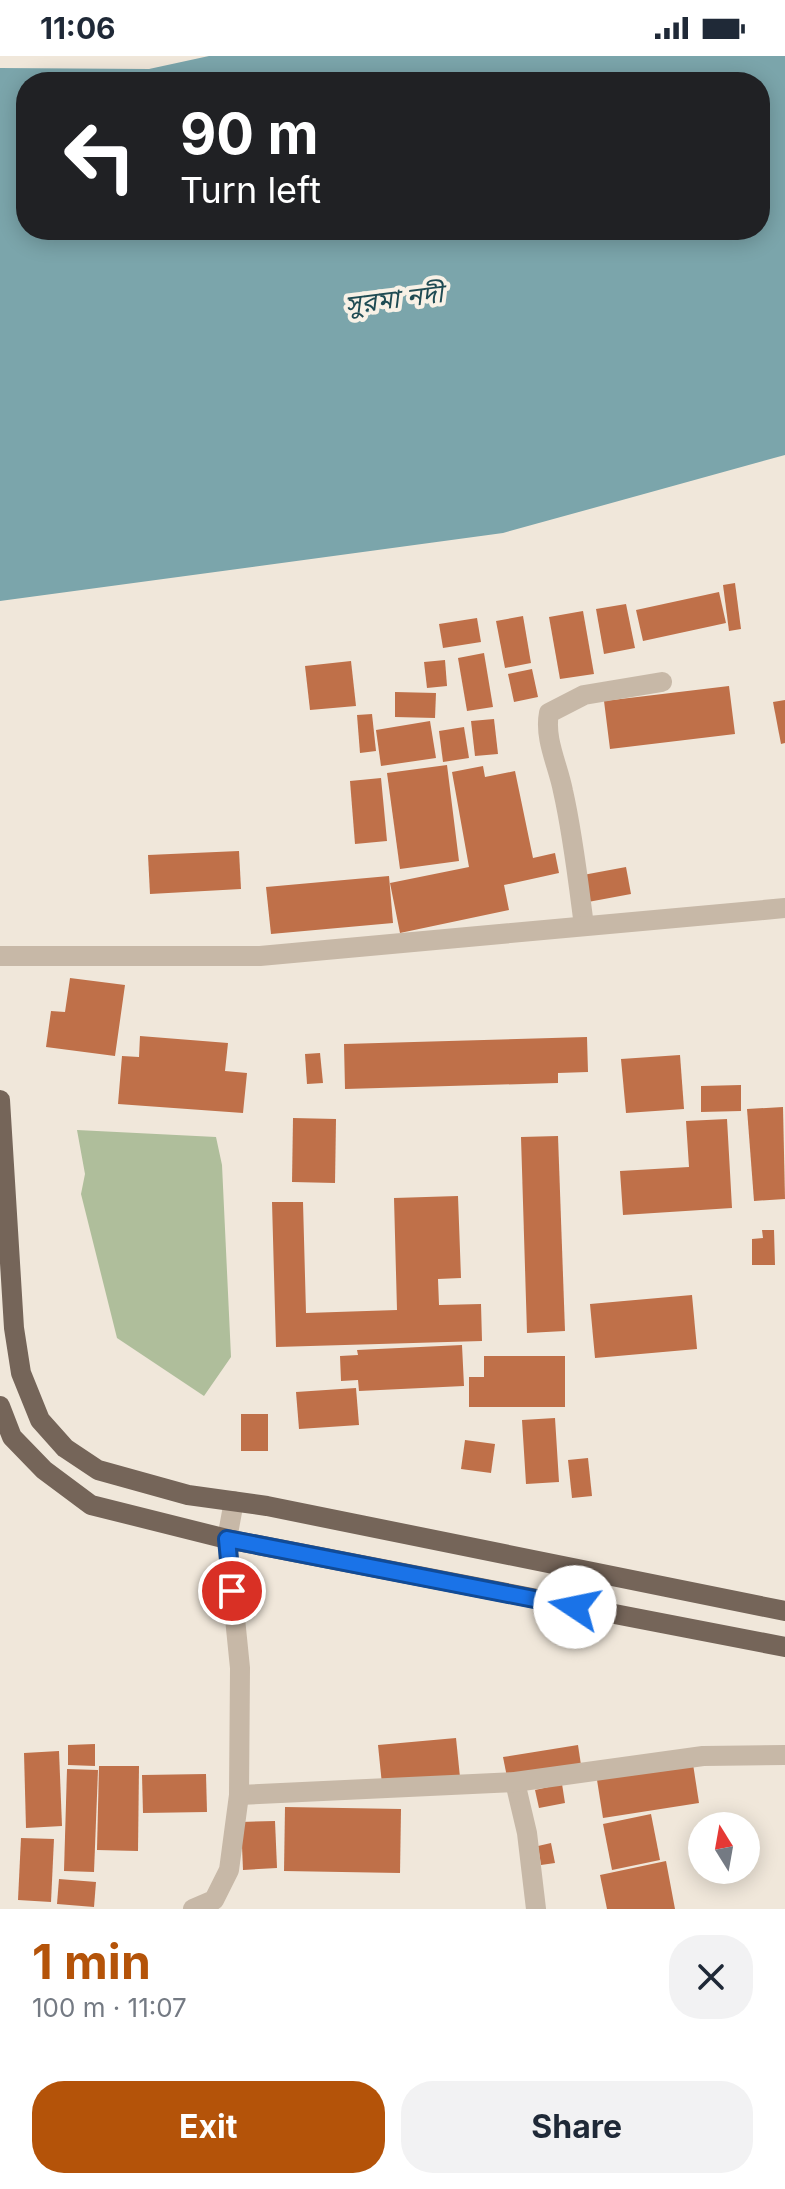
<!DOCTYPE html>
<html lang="en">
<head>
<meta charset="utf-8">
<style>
  body { margin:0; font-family:Inter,"Noto Sans Bengali",sans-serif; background:#f2f2f3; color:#1f2937; height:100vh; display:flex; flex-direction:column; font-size:30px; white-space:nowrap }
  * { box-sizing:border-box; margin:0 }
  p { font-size:26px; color:#747a83 }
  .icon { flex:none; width:44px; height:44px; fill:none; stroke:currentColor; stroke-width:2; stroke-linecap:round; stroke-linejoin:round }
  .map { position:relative; height:1853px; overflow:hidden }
  .drawer { display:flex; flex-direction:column; background:#fff; flex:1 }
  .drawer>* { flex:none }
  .guide { position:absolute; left:16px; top:16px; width:754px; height:168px; border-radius:32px; box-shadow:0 4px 20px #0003; background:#202124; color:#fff; overflow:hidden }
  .needle { width:52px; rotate:349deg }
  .controls { position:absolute; left:688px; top:1756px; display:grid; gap:16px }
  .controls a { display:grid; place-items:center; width:72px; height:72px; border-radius:50%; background:#fff; box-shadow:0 4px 20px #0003; font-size:40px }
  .pin { position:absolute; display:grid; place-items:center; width:68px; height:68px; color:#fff; margin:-34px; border:4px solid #fff; border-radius:50%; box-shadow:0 2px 8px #0007 }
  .me { position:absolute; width:88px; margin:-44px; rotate:281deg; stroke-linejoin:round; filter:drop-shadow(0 0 6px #0008) }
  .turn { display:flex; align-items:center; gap:28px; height:168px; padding:0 32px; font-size:36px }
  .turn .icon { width:104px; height:104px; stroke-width:2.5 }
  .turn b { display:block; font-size:56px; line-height:68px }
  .round { display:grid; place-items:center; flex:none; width:84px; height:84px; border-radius:32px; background:#f2f2f3 }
  .head { display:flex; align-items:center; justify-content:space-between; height:136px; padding:0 32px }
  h1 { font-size:48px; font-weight:700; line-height:60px; color:#b45309 }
  .button { display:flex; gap:16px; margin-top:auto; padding:16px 32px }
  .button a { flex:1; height:92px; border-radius:32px; background:#b45309; color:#fff; font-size:32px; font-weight:700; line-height:92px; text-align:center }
  .button a+a { background:#f2f2f3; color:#1f2937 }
  .status { display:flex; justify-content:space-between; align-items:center; height:56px; padding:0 40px; background:#fff; direction:ltr }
  .status svg { height:22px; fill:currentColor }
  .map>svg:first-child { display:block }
  .green { fill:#afbe9b }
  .water { fill:#7ba5ab; fill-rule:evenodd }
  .building { fill:#bf7049 }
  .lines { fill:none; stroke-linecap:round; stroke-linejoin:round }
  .minor { stroke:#c7b8a7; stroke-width:20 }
  .major { stroke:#756559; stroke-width:20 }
  .route-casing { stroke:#114b97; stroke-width:20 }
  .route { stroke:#1a73e8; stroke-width:14 }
  .labels { text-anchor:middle; stroke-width:8; stroke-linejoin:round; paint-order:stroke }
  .water-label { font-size:26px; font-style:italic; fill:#1f4b53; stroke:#f8f1e6 }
</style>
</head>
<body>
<div class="status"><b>11:06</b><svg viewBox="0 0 49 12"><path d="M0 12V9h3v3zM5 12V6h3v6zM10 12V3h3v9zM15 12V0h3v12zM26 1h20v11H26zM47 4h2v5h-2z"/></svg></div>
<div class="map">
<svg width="785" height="1853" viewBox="0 0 785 1853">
  <rect width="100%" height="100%" fill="#f0e7da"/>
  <polygon class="green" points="77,1074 216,1081 222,1109 231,1301 204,1340 117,1282 81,1138 85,1118"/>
  <path class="water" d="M209 0H785V399L503 477 0 545V12L149 13ZM26 26H760V174H26Z"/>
  <g class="building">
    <polygon points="735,527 741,573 729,575 723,529"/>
    <polygon points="719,536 726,567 643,585 636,554"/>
    <polygon points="626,548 635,592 604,598 596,553"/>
    <polygon points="583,555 594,618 560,623 549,561"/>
    <polygon points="523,560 531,607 505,612 496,565"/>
    <polygon points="477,562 481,586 443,592 439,568"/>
    <polygon points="484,597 493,651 467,655 458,602"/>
    <polygon points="445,604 447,630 427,632 424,606"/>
    <polygon points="351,605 356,650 310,654 305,610"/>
    <polygon points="532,613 538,641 514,646 508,618"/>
    <polygon points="729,630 735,678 610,693 604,645"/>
    <polygon points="395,636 436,637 435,662 395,661"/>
    <polygon points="785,644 785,687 781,688 773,646"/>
    <polygon points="372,658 376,695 360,697 357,659"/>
    <polygon points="494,663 498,698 475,700 471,665"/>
    <polygon points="430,665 436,702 381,710 376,674"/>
    <polygon points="464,671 469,702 443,706 439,675"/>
    <polygon points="447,709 459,805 400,813 387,717"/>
    <polygon points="483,710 485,721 515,715 533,802 555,797 559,817 504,829 509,854 400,877 390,827 469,811 452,716"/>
    <polygon points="381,722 387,785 355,788 350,725"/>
    <polygon points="239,795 241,833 150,838 148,799"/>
    <polygon points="626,811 631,838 588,846 583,819"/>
    <polygon points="389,820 393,867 271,878 266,831"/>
    <polygon points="70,922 125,929 115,1000 46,991 51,955 65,956"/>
    <polygon points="140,980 228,987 225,1015 247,1017 243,1057 118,1048 122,1000 139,1001"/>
    <polygon points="587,981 588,1016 558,1017 558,1027 345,1033 344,988"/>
    <polygon points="320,997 323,1027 307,1028 305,998"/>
    <polygon points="680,999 684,1053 626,1057 621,1003"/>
    <polygon points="741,1029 741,1055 701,1056 701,1030"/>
    <polygon points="783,1051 785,1143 754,1145 747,1053"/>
    <polygon points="293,1062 336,1063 335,1127 292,1126"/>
    <polygon points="727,1063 732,1152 623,1159 620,1115 689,1111 686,1065"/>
    <polygon points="558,1080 565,1275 527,1277 521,1081"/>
    <polygon points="458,1140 461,1222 438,1223 439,1249 481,1248 482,1285 276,1291 272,1146 303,1146 306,1257 397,1254 394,1142"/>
    <polygon points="762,1174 774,1174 775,1209 752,1209 752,1183 763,1182"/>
    <polygon points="692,1239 697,1293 595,1302 590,1248"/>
    <polygon points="462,1289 464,1330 359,1335 358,1324 341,1325 340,1300 358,1299 357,1294"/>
    <polygon points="484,1300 565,1300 565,1351 469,1351 469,1321 484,1321"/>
    <polygon points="356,1332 359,1369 299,1373 296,1336"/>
    <rect x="241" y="1358" width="27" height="37"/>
    <polygon points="555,1362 559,1426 526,1428 522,1364"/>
    <polygon points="465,1384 495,1388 491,1417 461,1413"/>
    <polygon points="588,1402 592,1440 572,1442 568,1404"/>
    <polygon points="456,1682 461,1731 383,1738 378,1689"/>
    <polygon points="95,1688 95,1710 68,1709 68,1689"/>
    <polygon points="578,1689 581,1709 507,1721 503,1701"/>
    <polygon points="59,1695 62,1770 26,1772 24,1697"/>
    <polygon points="693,1708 699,1747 603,1762 597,1724"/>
    <polygon points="99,1710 139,1710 138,1795 97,1794"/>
    <polygon points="67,1713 98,1714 94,1816 64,1815"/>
    <polygon points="206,1718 207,1756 143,1757 142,1719"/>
    <polygon points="562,1728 565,1747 539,1752 535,1734"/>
    <polygon points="285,1751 401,1753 400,1817 284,1815"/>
    <polygon points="651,1758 660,1804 612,1814 603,1768"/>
    <polygon points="275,1765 277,1812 243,1814 241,1766"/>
    <polygon points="21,1782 54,1783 51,1846 18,1844"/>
    <polygon points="551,1787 555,1807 541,1809 538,1790"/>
    <polygon points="666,1805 675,1853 607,1853 600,1819"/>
    <polygon points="59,1823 96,1826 94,1851 57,1848"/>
  </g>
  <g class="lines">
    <g class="minor">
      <path d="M584 870C578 824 573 779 563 735 558 709 544 683 549 657L584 639 662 626"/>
      <polyline points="0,900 260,900 785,852"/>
      <polyline points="515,1726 527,1777 536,1853"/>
      <polyline points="239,1739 515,1726 703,1700 785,1699"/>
      <polyline points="193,1853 214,1844 229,1814 239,1739 240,1612 227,1483 234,1445"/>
    </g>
    <g class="major">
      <polyline points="0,1044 14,1272 21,1317 40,1364 65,1392 98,1414 188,1439 267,1450 785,1555"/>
      <polyline points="0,1350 12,1381 44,1414 91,1449 227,1483 785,1591"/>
    </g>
  </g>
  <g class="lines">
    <defs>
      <polyline id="route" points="232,1535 227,1483 575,1551"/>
    </defs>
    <use href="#route" class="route-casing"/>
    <use href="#route" class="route"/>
  </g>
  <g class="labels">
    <g class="water-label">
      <text transform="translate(394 243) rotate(-7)" y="9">সুরমা নদী</text>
    </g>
  </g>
</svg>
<div class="controls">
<a><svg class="needle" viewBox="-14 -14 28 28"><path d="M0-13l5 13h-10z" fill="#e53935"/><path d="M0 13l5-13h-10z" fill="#747a83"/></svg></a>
</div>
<div class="pin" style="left:232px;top:1535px;background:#d93025"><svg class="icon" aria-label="arrive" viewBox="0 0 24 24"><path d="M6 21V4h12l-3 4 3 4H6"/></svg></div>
<svg class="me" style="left:575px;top:1551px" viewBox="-20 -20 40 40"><circle r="19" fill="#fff"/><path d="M0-13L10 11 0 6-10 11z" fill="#1a73e8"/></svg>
<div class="guide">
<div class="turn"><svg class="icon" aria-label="left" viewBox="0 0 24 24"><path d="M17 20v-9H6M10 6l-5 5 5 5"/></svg><div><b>90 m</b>Turn left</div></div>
</div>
</div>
<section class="drawer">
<div class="head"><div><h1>1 min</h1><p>100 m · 11:07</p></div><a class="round"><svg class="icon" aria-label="close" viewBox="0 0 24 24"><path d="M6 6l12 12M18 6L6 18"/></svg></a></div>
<div class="button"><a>Exit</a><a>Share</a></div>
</section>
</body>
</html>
